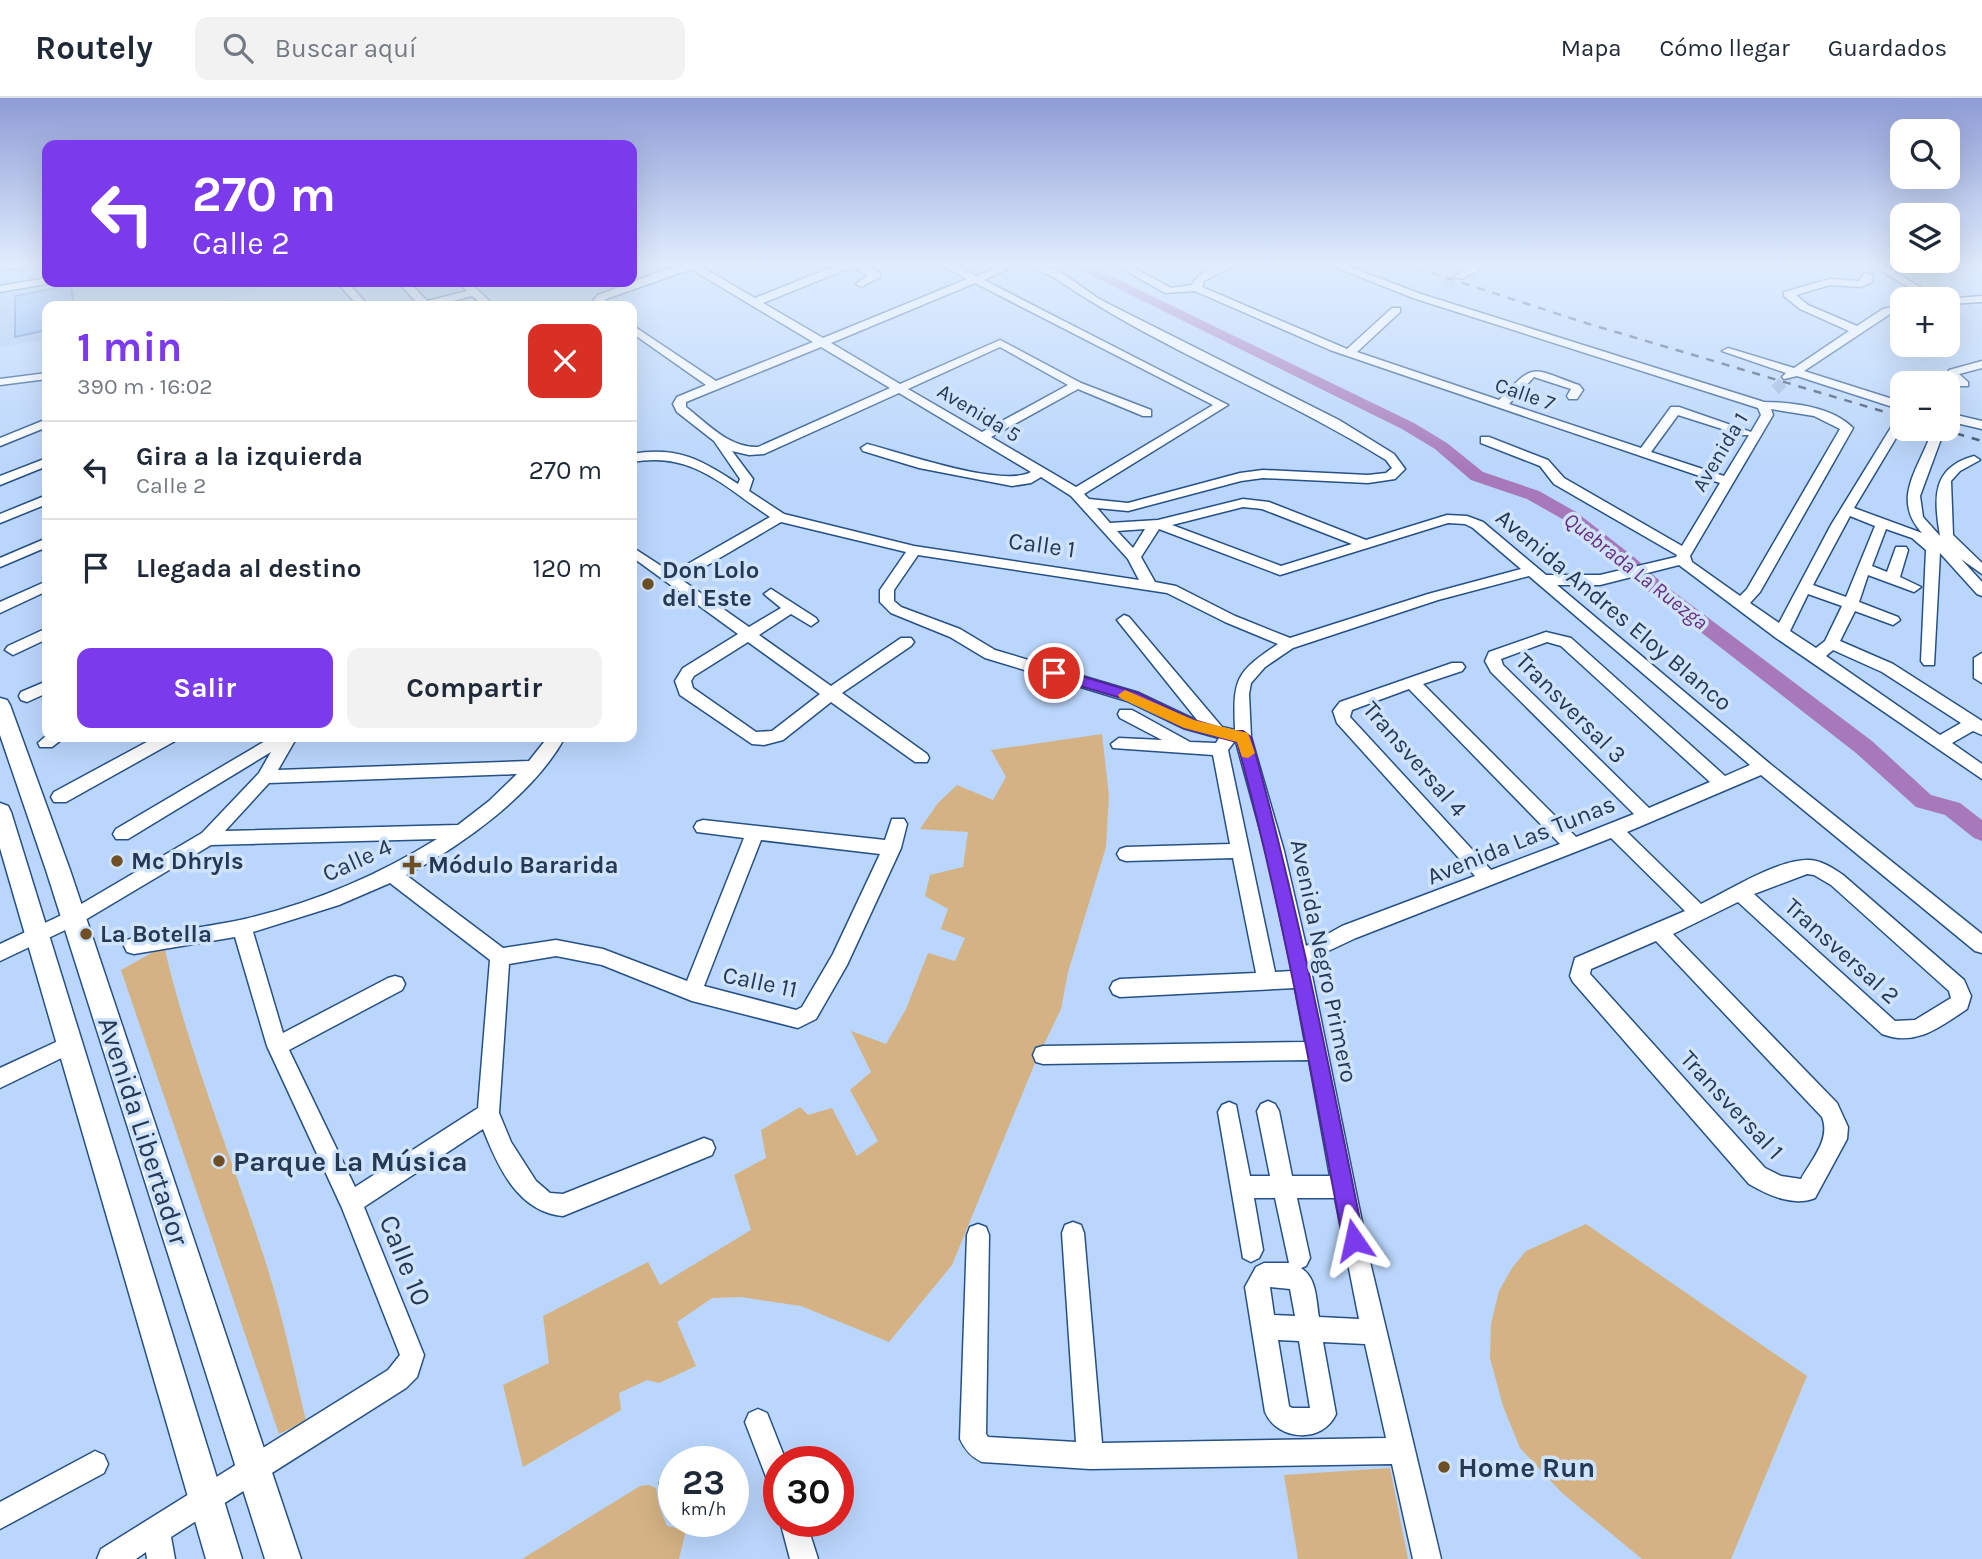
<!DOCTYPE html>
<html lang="es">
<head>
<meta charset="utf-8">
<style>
  body { margin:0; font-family:Karla,sans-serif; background:#f2f2f3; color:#1f2937; height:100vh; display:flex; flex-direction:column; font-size:26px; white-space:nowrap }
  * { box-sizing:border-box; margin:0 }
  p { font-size:23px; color:#747a83 }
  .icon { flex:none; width:38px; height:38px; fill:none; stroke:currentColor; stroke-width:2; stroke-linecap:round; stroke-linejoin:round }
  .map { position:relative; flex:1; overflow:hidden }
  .sheet { position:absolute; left:42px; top:203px; width:595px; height:441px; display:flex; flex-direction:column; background:#fff; border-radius:14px; box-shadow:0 7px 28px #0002 }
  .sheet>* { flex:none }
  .hud { position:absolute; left:42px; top:42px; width:595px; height:147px; border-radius:14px; box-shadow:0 7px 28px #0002; background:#7c3aed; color:#fff; overflow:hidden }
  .buttons { position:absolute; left:1890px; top:21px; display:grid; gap:14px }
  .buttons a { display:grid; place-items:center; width:70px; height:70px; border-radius:14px; background:#fff; box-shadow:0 7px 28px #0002; font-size:35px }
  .speed { position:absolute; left:658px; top:1348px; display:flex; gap:14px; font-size:35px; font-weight:700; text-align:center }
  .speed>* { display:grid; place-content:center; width:91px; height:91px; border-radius:50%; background:#fff; box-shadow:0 7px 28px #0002; line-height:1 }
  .speed small { font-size:18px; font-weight:400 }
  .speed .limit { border:10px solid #d22; background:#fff; color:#111 }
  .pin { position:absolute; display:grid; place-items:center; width:60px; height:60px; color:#fff; margin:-30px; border:4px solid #fff; border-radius:50%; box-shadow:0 2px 7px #0007 }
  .me { position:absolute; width:77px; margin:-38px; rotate:349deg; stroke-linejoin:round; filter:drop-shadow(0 0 5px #0008) }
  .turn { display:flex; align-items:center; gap:24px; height:147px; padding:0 35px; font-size:32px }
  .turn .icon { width:91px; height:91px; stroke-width:2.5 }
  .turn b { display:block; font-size:49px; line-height:60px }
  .round { display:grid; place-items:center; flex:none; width:74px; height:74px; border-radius:14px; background:#f2f2f3 }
  .head { display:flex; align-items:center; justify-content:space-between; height:119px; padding:0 35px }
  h1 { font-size:42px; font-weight:700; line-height:52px; color:#7c3aed }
  .action { display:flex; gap:14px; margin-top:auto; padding:14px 35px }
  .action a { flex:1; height:80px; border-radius:14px; background:#7c3aed; color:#fff; font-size:28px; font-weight:700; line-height:80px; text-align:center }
  .action a+a { background:#f2f2f3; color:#1f2937 }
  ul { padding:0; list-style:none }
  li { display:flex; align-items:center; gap:21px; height:98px; padding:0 35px; border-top:2px solid #e0e1e3 }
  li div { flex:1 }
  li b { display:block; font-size:26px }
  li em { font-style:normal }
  header { display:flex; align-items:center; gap:42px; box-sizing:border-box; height:98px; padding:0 35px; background:#fff; border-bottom:2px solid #e0e1e3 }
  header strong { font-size:33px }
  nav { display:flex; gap:38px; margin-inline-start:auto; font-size:24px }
  .search { width:490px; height:63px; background:#f2f2f3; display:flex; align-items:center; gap:18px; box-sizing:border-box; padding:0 24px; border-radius:14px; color:#747a83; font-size:26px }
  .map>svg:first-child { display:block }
  .built { fill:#a9c7ef }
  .green { fill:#d4b283 }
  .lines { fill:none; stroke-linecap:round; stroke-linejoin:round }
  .river { fill:#a779ba; fill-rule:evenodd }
  .building { fill:#8ab8f5; stroke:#5883bd; stroke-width:2 }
  .minor-tunnel { stroke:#9cb7da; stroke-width:11; stroke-dasharray:11 6; stroke-linecap:butt }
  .minor-casing { stroke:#265086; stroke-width:3 }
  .major-casing { stroke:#265086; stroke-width:3 }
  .minor { fill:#fff; fill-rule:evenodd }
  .major { fill:#fff; fill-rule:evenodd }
  .rail { stroke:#364a64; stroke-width:2.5; stroke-dasharray:8 8; stroke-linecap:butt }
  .route { fill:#7c3aed; stroke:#51269a; stroke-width:2 }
  .slow { fill:#f59e0b }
  .poi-dot { fill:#6e5024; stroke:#d0e3fc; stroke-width:2.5 }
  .labels { text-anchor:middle; stroke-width:7; stroke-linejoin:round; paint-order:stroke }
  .far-street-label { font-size:21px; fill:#263952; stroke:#d0e3fc }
  .far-water-label { font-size:21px; font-style:italic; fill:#672d7d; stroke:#d0e3fc }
  .street-label { font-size:24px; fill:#263952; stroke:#d0e3fc }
  .poi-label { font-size:24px; font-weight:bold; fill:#263952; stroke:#d0e3fc; text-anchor:start }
  .near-street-label { font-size:28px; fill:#263952; stroke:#d0e3fc }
  .near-poi-label { font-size:28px; font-weight:bold; fill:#263952; stroke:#d0e3fc; text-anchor:start }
</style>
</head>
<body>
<header>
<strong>Routely</strong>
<div class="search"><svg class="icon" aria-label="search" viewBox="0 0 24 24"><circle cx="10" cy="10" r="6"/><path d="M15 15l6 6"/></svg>Buscar aquí</div>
<nav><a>Mapa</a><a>Cómo llegar</a><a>Guardados</a></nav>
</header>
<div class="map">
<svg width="1982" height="1461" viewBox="0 0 1982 1461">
  <rect width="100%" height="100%" fill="#bad6fc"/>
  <polygon class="built" points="60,184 261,184 267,189 207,208 47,208 47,241 0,249 0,195"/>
  <g class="green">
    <polygon points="1102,636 1109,698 1106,749 1068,874 1061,911 1035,965 952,1167 889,1244 801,1208 741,1199 712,1200 677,1224 696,1268 659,1285 647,1282 619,1295 621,1312 523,1369 503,1287 549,1265 543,1218 648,1164 660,1187 751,1132 734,1077 766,1060 761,1032 800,1009 808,1017 832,1010 857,1058 878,1043 850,992 871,974 851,933 886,946 906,911 928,855 955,863 965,840 941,831 948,811 925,798 930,777 963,769 968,734 920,731 938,705 957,687 993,702 1006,679 991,652"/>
    <path d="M164 848C188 951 227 1048 260 1147 280 1205 292 1264 306 1323L279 1336 121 872Z"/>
    <polygon points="1586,1126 1807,1278 1731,1461 1642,1461 1562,1395 1520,1350 1503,1308 1490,1260 1491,1226 1499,1193 1512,1170 1526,1153"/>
    <polygon points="1390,1370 1408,1461 1298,1461 1284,1377"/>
    <polygon points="649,1387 656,1390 659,1408 667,1428 686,1432 679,1461 522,1461 640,1388"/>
  </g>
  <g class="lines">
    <polygon class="river" points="1066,165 1084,165 1414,325 1447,345 1483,374 1539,393 1576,414 1634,459 1662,485 1872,643 1931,697 1960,705 1982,722 1982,743 1974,740 1945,717 1916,709 1856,655 1648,493 1622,467 1564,422 1527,401 1471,382 1435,351 1402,331"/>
  </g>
  <g class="building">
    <polygon points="71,187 74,208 47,208 47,232 15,239 15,198"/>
    <polygon points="674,1377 674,1423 671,1424 659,1385"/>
  </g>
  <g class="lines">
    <g class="minor-tunnel">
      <polyline points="1445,188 1458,179"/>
      <polyline points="1775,292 1788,279"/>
    </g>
    <defs>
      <g id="minor">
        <polygon points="45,165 40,168 0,172 0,166"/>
        <path d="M683 165H703L700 168 755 200 843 165H861L880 175V179L861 189 856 186 868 177 852 169 763 205 823 240 967 181 938 165H951L976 178 1007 165H1021L984 182 1228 307 1084 396 1089 401 1128 405 1240 375 1263 372 1368 377 1386 375 1392 370 1386 362C1280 296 1161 252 1058 182 1048 175 1034 173 1025 165H1039L1062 175 1099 201 1339 322 1394 356 1405 371 1395 381 1368 385 1263 380 1241 383 1128 413 1097 410 1110 425 1158 422 1243 401 1269 404 1366 442 1447 417 1467 418 1483 424 1546 477H1600L1676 459 1677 457 1554 386 1540 368 1481 345V339H1489L1548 362 1564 380 1682 448 1720 385 1330 252 1195 193 1165 195 1112 165H1125L1171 190 1192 187C1199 172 1223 165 1239 165L1204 183 1202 189 1347 251 1392 210H1400V214L1357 254 1499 302C1536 263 1530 270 1579 287L1583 292 1577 301H1569L1567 298 1571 291 1534 279 1509 306 1641 350 1671 309H1679L1751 334 1761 317 1758 310 1413 200 1325 165H1339L1421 196 1764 304C1792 304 1833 309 1853 330L1760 494 1750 505 1779 525 1831 427 1898 318 1902 317V330L1854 410 1922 435C1893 403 1915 376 1929 341L1921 331H1933L1941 341 1920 398 1923 419 1940 438C1934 400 1931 370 1974 358L1980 362 1960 373 1951 383 1953 437 1982 465V476L1961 461 1982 484V498L1977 496 1940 455 1934 567H1924L1921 563 1926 452 1912 440 1886 431 1872 468 1887 474 1896 449H1906L1908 452 1900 479 1921 489 1914 494 1868 477 1859 504 1898 519 1900 522 1893 527 1855 513 1840 543 1893 566 1982 623V637L1973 633 1952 645 1982 666V681L1776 540 1679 467 1600 487H1557L1769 665 1982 836V855L1975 853 1761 677 1627 734 1701 806C1730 792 1776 762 1808 762 1821 762 1833 770 1843 777L1964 882 1971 898 1967 911C1940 929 1916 949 1882 936L1738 804 1673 836 1837 1005 1848 1029 1847 1041 1815 1100C1793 1109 1768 1097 1749 1086L1573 884 1570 878 1575 860 1685 813 1611 740 1356 840 1326 854 1310 868 1371 1168 1441 1461H1413L1392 1366 1090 1371 982 1364C971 1359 965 1352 960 1341L967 1137 970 1129 978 1126 986 1129 989 1137 986 1336 988 1339 1076 1344 1062 1135 1065 1127 1073 1124 1081 1127 1084 1135 1102 1345 1386 1340 1365 1246 1323 1244 1336 1316C1323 1346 1277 1343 1265 1314L1245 1189 1256 1169 1264 1165H1289L1275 1100H1254L1263 1152 1259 1160 1251 1164 1243 1160 1218 1014 1222 1007 1229 1004 1236 1007 1250 1078H1270L1257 1013 1261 1006 1268 1003 1275 1006 1279 1013 1292 1078H1330L1309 962 1043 966 1036 964 1033 957 1036 950 1043 948 1305 944 1295 890 1120 899 1113 896 1110 890 1113 884 1120 881 1256 875 1233 760 1126 763 1120 761 1117 756 1120 751 1126 749 1230 746 1213 657 1113 650 1111 646 1119 640 1162 642 1120 620 1118 616 1120 612H1132L1190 644 1216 645 1219 640 1183 630 1127 603 985 560 950 539 891 515 880 504V492L906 454 781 424 682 482 749 529 781 510 764 496 771 491 816 520 818 523 811 528 791 516 759 537 831 588 901 540H911L914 544 911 548 842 595 927 656 929 660 927 664H915L831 604 783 642 764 647 752 646 680 597 675 583 683 570 738 536 632 459V449L672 475 770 419C722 387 692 353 632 364V356C677 348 702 362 738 386L740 381 714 343 677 314 673 306 677 299 706 287 632 235V227L716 283 813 244 691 171 606 201 605 208H595L593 203 598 197ZM975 185 1213 307 1076 389 991 339 1078 291 1143 318H1151V312L1081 285 1000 242 900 286 831 245ZM821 249 890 290 758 349C729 350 708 326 686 309V304ZM1000 249 1068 287 982 334 908 291ZM899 295 1031 374C1001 390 903 355 867 346L861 350 863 353 919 370 1012 388 1031 385 1041 379 1071 398 1128 461 1139 482 914 448 784 416 749 393 753 381 732 353 749 357 764 356ZM1771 311 1814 318 1840 331 1747 491 1740 498 1692 464 1690 458 1773 317ZM1678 317 1741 337H1749L1724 378 1651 354ZM1243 409 1262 411 1352 446 1281 468 1172 427ZM1850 418 1875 428 1846 499 1813 487ZM1448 425 1465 426 1473 430 1521 471 1428 496 1290 540 1235 518 1176 488 1155 484 1141 459 1159 431 1280 477ZM1145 431 1133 450 1117 433ZM918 457 1167 495 1225 524 1278 546C1235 575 1233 581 1235 632L1222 629 1129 519 1124 517 1117 522 1198 623 1139 595 995 552 960 531 901 509 894 503V492ZM1529 478 1750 667 1725 678 1571 540 1546 534 1489 554 1485 563 1491 574 1634 716 1576 739 1423 586 1462 573 1465 569 1462 565H1452L1340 604 1333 613 1337 625 1475 778 1342 828 1306 848 1284 753 1251 639 1249 596 1251 585 1265 569 1293 550 1438 502ZM1808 496 1842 508 1825 543 1816 550 1790 533ZM748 544 820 596 772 633 756 634 693 590 691 583 694 578ZM1547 544 1561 548 1710 684 1649 710 1503 567 1501 561ZM1833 552 1882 574 1961 625 1940 637 1826 558ZM1409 591 1560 746 1491 772 1350 619 1352 612ZM1234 644H1236L1266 753 1292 873 1275 874 1228 652ZM1807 776 1814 777 1831 787 1949 893 1951 900 1915 922 1895 923 1754 796ZM1656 843 1822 1019C1831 1041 1812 1061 1801 1081L1781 1078 1765 1070 1590 876 1591 871ZM1297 1100H1335L1359 1221 1319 1219C1316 1202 1317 1180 1301 1170L1306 1168 1310 1160ZM1270 1189 1290 1191 1295 1218 1274 1217ZM1278 1242 1299 1243 1310 1310H1292L1289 1308Z"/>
        <polygon points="1478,165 1491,165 1462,181 1453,179"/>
        <polygon points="1868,165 1880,165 1940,201 1928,201"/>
        <polygon points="1864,175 1873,177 1872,184 1861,189 1830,187 1796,197 1808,207 1857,228 1883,211 1902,207 1902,213 1890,216 1804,273 1902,304 1902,312 1797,278 1784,281 1782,279 1786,275 1722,253 1728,250 1794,270 1849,233 1800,211 1784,198 1784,194 1830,181 1859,183"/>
        <polygon points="47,180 51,185 0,194 0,188"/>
        <polygon points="337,184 347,184 369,208 358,208"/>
        <polygon points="398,184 409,184 427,203 467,193 458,184 469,184 495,208 484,208 472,198 433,208 417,208 418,206"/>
        <polygon points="1982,198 1982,204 1948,206 1948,201 1944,201"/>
        <polygon points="1982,263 1982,270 1959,276 1968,284 1968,288 1960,288 1947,280 1949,272"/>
        <polygon points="47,275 47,281 0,287 0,281"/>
        <polygon points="1948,315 1982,323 1982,331 1948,323"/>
        <polygon points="47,321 47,329 0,348 0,340"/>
        <polygon points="47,360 47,368 0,387 0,378"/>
        <polygon points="47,397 47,406 0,425 0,416"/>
        <polygon points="47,440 47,449 0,469 0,460"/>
        <polygon points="47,483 47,493 0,515 0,504"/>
        <polygon points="47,530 47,541 13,557 5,552 8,548"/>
        <polygon points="1982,555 1982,585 1974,580 1974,560"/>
        <polygon points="47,583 47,595 27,604 21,602 19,598 21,594"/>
        <polygon points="47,637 47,639 65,639 52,649 40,649 38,645"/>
        <polygon points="156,639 177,639 175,643 66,704 54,704 51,699 54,694"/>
        <path d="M272 639H297L278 672 529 663 548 639H565C535 695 463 747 406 777L503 850 556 842 603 851 687 883 744 740 697 734 694 729 697 724 703 722 885 742 892 721H904L907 726 901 750 847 867 816 921 798 930 692 903 602 867 556 858 509 866 499 1015 511 1044 536 1083 550 1095 563 1096 704 1040 712 1043 715 1050 712 1057 563 1118C518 1114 498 1069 483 1031L364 1109 424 1257 417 1279 406 1290 171 1439 175 1461H147L146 1454 136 1461H97L101 1451 388 1272 400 1257 342 1110 267 948 235 839 134 856 127 854 124 848 127 842 134 840C171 833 209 829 245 821 313 805 377 778 437 741L211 747 80 825 0 863V846L66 815 202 735 259 675 271 654 128 741H116L113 736 116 731ZM517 676 489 703 458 727 225 733 269 685ZM761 742 880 756 833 856 802 909 796 912 704 888ZM390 785 490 862 478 1010 355 1089 289 952 402 892 405 886 402 880 395 878 388 880 283 935 253 834 339 807Z"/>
        <polygon points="71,937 78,940 81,946 78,952 0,990 0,970"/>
        <polygon points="758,1311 767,1315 786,1363 779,1363 779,1393 770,1389 745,1324 749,1315"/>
        <polygon points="95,1353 104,1357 108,1366 104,1375 0,1431 0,1404"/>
        <polygon points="780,1423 806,1423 818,1461 790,1461"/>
      </g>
      <g id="major">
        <polygon points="0,600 7,602 10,607 70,772 301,1461 265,1461 46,772 0,637"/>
        <polygon points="0,705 8,708 11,714 242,1461 206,1461 0,750"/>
      </g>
    </defs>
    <use href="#minor" class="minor-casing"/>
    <use href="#major" class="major-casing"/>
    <use href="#minor" class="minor"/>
    <use href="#major" class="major"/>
    <g class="rail">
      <polyline points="1401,165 1589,226 1902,319"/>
      <polyline points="1941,331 1982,343"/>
    </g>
  </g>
  <linearGradient id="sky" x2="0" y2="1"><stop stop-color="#8e9cd6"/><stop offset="0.45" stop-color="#e0edfe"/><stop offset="1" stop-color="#e0edfe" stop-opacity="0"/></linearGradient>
  <rect width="1982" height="370" fill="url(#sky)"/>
  <path class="route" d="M1054 570 1138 595 1194 622 1231 633H1243L1251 639C1297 804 1330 973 1364 1142L1361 1149 1354 1152 1346 1149 1343 1142C1311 975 1282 808 1237 644L1184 630 1128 602 1049 579V572Z"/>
  <polygon class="slow" points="1125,592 1194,622 1248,635 1255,655 1248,660 1242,659 1237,644 1184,630 1120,600 1118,597"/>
  <g class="poi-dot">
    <circle cx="648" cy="486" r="7"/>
    <circle cx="117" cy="763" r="7"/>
    <path d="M408.5 756.5h7v7h7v7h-7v7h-7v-7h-7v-7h7z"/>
    <circle cx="86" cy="836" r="7"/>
    <circle cx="219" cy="1063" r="7"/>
    <circle cx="1444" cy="1369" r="7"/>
  </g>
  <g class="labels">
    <g class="far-street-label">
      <text transform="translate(1525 296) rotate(19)" y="7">Calle 7</text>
      <text transform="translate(979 315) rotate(31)" y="7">Avenida 5</text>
      <text transform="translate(1720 354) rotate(-59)" y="7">Avenida 1</text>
    </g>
    <g class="far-water-label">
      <text transform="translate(1636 473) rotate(38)" y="7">Quebrada La Ruezga</text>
    </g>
    <g class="street-label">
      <text transform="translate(1042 447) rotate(8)" y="8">Calle 1</text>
      <text transform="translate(1614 512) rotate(40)" y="8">Avenida Andres Eloy Blanco</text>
      <text transform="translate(1571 610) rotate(45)" y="8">Transversal 3</text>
      <text transform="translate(1415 661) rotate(49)" y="8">Transversal 4</text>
      <text transform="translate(1521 742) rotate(-22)" y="8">Avenida Las Tunas</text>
      <text transform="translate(357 762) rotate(-24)" y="8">Calle 4</text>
      <text transform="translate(1842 853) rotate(42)" y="8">Transversal 2</text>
      <text transform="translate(1324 863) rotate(78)" y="8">Avenida Negro Primero</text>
      <text transform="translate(760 884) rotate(12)" y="8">Calle 11</text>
      <text transform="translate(1732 1007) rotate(47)" y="8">Transversal 1</text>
    </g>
    <g class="poi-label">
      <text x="662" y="480">Don Lolo<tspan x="662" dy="28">del Este</tspan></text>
      <text x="131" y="771">Mc Dhryls</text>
      <text x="428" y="775">Módulo Bararida</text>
      <text x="100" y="844">La Botella</text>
    </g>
    <g class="near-street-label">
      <text transform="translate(144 1033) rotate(72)" y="10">Avenida Libertador</text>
      <text transform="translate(406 1162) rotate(68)" y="10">Calle 10</text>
    </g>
    <g class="near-poi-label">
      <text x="233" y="1073">Parque La Música</text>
      <text x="1458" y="1379">Home Run</text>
    </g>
  </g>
</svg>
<div class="buttons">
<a><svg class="icon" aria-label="search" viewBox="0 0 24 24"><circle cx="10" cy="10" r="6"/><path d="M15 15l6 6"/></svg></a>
<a><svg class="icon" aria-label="layers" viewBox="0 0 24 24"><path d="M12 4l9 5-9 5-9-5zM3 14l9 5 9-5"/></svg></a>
<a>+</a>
<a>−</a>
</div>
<div class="speed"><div>23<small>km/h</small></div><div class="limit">30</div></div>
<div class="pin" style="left:1054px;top:575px;background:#d93025"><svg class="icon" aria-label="arrive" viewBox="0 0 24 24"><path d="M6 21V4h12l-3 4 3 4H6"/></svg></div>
<svg class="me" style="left:1354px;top:1142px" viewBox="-20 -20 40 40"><path d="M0-17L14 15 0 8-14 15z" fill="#7c3aed" stroke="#fff" stroke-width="4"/></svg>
<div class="hud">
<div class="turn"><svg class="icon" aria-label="left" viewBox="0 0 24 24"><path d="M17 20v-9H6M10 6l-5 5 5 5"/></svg><div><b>270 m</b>Calle 2</div></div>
</div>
<section class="sheet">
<div class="head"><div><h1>1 min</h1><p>390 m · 16:02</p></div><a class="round" style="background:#d93025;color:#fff"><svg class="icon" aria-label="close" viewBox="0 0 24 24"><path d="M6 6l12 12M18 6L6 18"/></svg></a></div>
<ul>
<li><svg class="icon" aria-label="left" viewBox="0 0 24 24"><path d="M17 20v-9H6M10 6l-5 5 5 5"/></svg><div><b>Gira a la izquierda</b><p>Calle 2</p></div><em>270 m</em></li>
<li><svg class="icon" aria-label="arrive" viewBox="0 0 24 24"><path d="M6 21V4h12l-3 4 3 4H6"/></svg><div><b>Llegada al destino</b></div><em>120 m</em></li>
</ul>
<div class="action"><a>Salir</a><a>Compartir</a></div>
</section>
</div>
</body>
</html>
